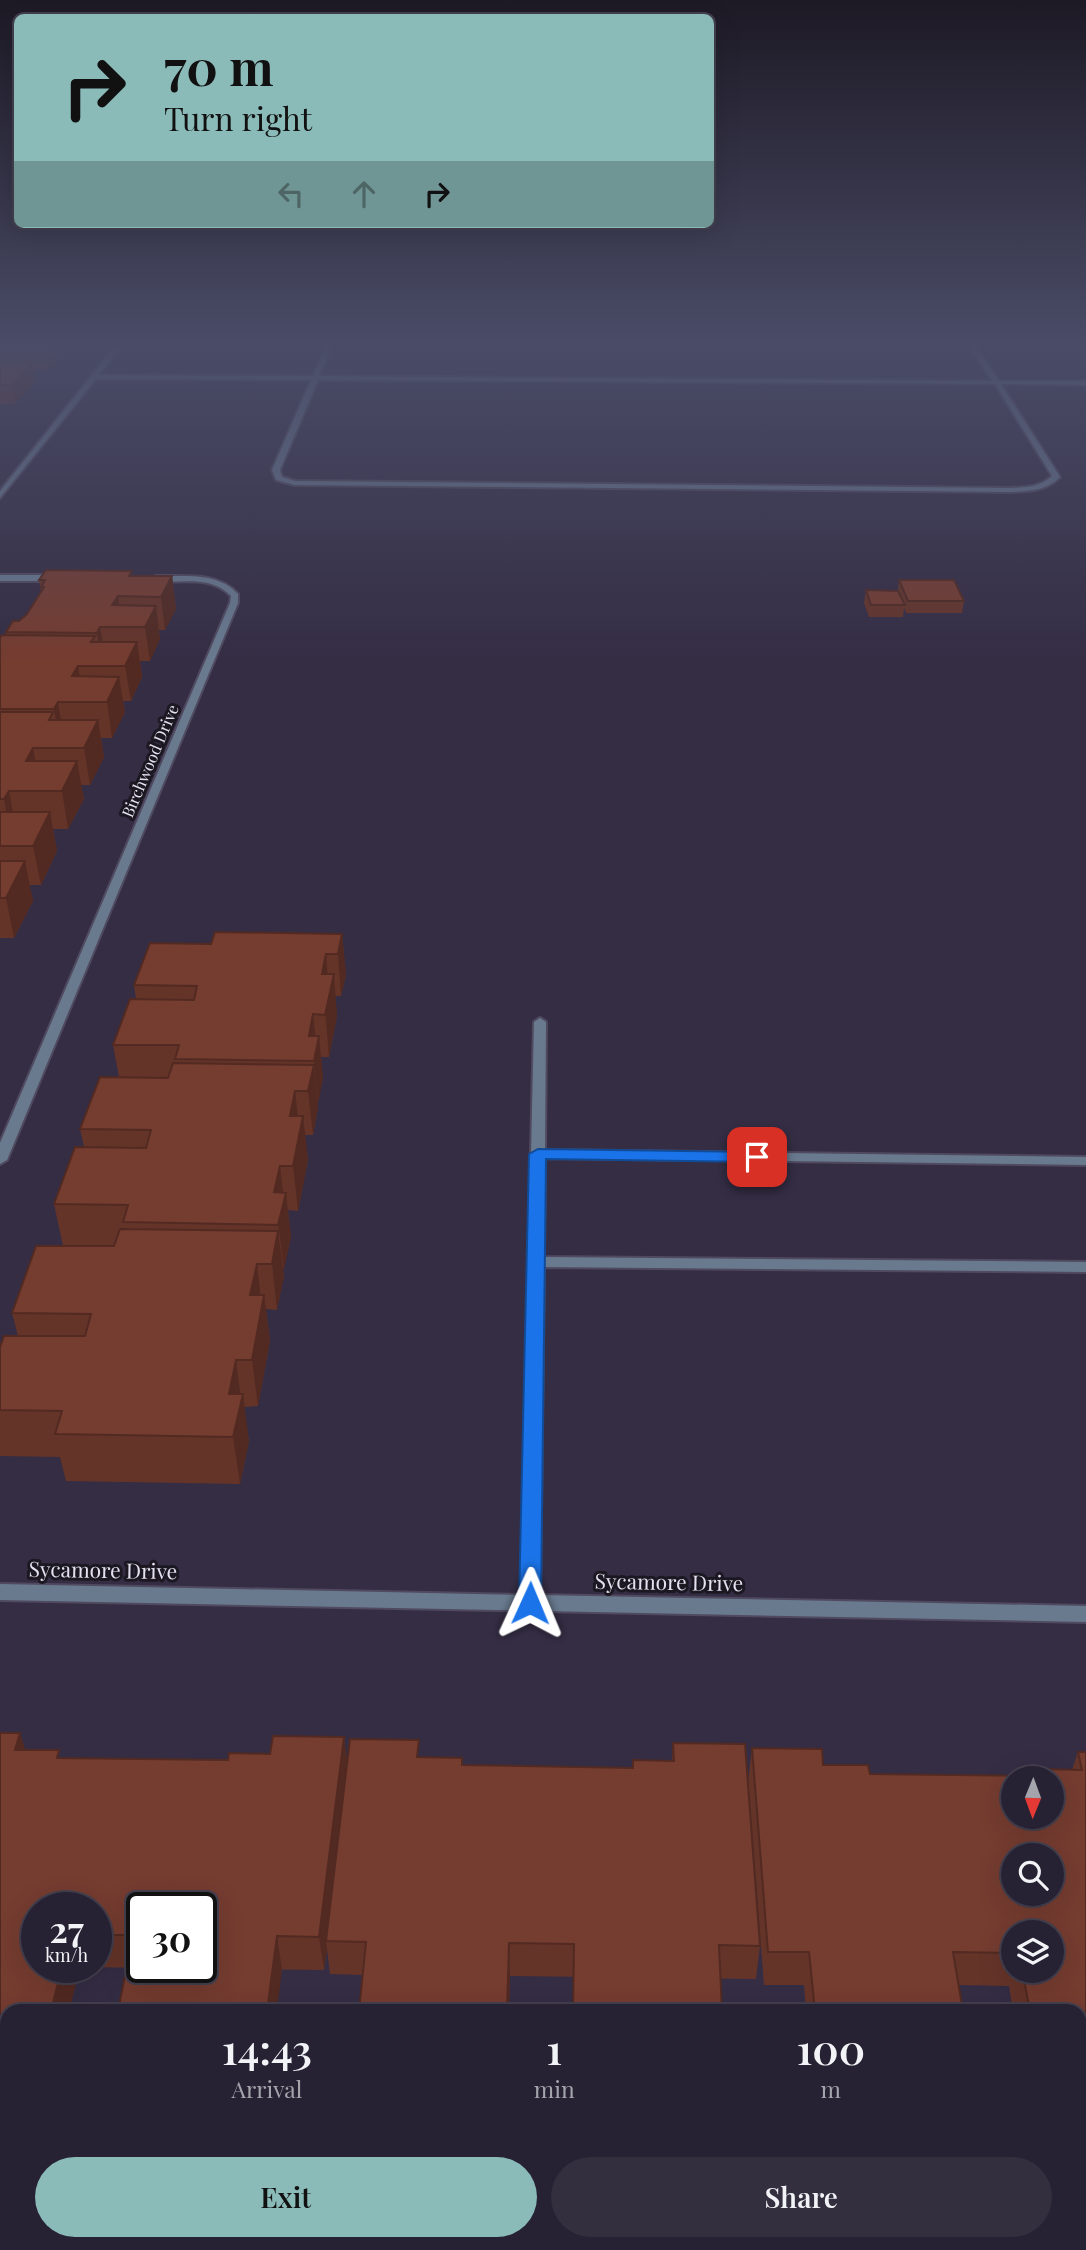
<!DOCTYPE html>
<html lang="en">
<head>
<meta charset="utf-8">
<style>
  body { margin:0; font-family:"Playfair Display",serif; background:#332f3f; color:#f1f3f6; height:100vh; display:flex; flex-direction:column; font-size:26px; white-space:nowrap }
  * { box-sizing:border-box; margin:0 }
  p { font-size:23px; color:#a4a4ac }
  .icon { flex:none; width:38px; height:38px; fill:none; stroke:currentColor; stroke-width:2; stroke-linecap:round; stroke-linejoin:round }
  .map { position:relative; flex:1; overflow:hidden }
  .drawer { position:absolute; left:0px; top:2004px; width:1087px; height:247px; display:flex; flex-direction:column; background:#272233; border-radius:21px 21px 0 0; box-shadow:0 7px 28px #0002,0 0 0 2px #433f4e }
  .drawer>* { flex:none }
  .top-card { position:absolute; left:14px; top:14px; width:700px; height:214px; border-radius:10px; box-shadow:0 7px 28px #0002,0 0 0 2px #433f4e; background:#8bbbb9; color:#111; overflow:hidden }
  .needle { width:46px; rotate:181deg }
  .buttons { position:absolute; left:1001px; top:1766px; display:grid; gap:14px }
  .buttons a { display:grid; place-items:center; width:63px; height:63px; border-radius:50%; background:#272233; box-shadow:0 7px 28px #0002,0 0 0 2px #433f4e; font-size:35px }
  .speed { position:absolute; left:21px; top:1892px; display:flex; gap:14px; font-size:35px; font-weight:700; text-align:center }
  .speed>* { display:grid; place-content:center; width:91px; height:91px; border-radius:50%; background:#272233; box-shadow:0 7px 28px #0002,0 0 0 2px #433f4e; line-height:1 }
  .speed small { font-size:18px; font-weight:400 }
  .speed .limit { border:4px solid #111; border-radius:10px; background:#fff; color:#111 }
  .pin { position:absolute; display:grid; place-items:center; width:60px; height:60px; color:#fff; margin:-30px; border-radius:14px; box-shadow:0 4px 10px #0006 }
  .me { position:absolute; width:77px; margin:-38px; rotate:1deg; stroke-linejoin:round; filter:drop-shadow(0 0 5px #0008) }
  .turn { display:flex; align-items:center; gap:24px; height:147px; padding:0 35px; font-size:32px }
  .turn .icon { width:91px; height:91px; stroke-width:2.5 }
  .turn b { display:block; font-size:49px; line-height:60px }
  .lanes { display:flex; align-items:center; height:66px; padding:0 35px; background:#0003; justify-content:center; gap:35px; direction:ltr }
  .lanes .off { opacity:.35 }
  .eta { display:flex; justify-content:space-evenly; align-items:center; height:119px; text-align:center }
  .eta b { font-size:42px; font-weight:600; line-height:49px }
  .action { display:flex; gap:14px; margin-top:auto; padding:14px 35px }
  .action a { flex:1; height:80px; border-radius:42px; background:#8bbbb9; color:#111; font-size:28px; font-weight:600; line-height:80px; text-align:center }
  .action a+a { background:#332f3f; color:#f1f3f6 }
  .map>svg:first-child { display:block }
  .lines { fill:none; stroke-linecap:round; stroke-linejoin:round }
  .minor-casing { stroke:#504a60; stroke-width:4 }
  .minor { fill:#697a8f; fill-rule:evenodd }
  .wall { fill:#653429; fill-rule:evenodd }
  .shaded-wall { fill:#522a22 }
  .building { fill:#753c30; stroke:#522a22; stroke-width:2; fill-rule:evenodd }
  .route { fill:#1a73e8; stroke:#114b97; stroke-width:2 }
  .labels { text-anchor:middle; stroke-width:6; stroke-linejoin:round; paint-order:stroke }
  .far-street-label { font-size:16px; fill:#e5e1f0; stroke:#1b1822 }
  .near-street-label { font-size:21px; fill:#e5e1f0; stroke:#1b1822 }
</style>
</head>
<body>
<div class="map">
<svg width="1086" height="2250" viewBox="0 0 1086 2250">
  <rect width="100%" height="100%" fill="#342d44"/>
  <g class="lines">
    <defs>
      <g id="minor">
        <path d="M115 346H122L99 375 313 376 326 346H332L319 376 992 381 970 346H976L999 381H1086V385L1001 384 1060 477C1046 491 1030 491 1011 492L294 485 276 480 272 470 311 380 96 379 0 498V491ZM318 380 995 384 1052 476C1040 487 1027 487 1011 488L295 481 282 477 280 470Z"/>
        <polygon points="0,575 58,575 62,578 58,581 0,581"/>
        <path d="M155 576C184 577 217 571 238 594V603L7 1160 0 1164V1143L230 603 231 596C210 574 179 584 152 581L151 579Z"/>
        <polygon points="540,1018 546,1022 545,1150 1086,1157 1086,1165 545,1158 544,1257 1086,1262 1086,1272 544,1267 540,1595 1086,1606 1086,1622 0,1600 0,1584 521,1595 534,1022"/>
        <polygon points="7,2232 7,2244 265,2244 268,2250 0,2250 0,2235"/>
      </g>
    </defs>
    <use href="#minor" class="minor-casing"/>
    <use href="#minor" class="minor"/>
  </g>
  <g class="wall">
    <polygon points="0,346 60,346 62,356 49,370 33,370 35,381 15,404 0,404"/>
    <polygon points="133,576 172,576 176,609 165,630 159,630 160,639 150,661 140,661 142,677 131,701 123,701 125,712 112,738 101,738 104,757 90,785 81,785 84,799 68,829 53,829 57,851 41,885 29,885 33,901 14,938 0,938 0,637 6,635 6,632 27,614 41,592 39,580"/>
    <polygon points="899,580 964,601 962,613 906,613 904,608 903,617 869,617 864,603 866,590 898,591"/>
    <polygon points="342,934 346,975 341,996 335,996 337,1016 329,1057 321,1057 323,1078 317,1104 318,1108 313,1135 305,1135 308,1160 298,1211 288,1210 291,1237 283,1270 284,1276 277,1310 266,1309 270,1341 258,1406 244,1407 249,1441 240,1484 66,1481 60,1457 0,1456 0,1347 18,1336 12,1313 63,1246 54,1204 84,1147 80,1129 119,1077 113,1045 136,999 134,985 211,944"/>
    <path d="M0 1733H20L25 1750 61 1758 228 1760 270 1754 344 1737 347 1763 420 1757 462 1758 463 1765 632 1768 672 1761 673 1743 760 1946 756 1979 510 1976 509 2011H359L363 1975 330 1974 327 1949 324 1970 80 1967 69 2011H7V2080L0 2079ZM96 1908V1967H37Z"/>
    <path d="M752 1748 823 1765 870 1774 1039 1776 1041 1769 1072 1770 1078 1752H1086V2103H1080V2011H1013L1009 1986 959 1985 963 2011H806L804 1985H764L748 1782ZM1013 1932 1052 1970H1013Z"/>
  </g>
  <g class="shaded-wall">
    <polygon points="51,346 60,346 62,356 49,370 46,352"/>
    <polygon points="32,363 35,381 15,404 12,385"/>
    <polygon points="172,576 176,609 165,630 161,597"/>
    <polygon points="118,596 122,627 112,605"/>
    <polygon points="156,606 160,639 150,661 145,627"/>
    <polygon points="100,627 106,661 102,667 97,633"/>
    <polygon points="137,642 142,677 131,701 125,666"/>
    <polygon points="78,666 84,701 72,676"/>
    <polygon points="119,677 125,712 112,738 107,702"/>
    <polygon points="58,702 64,738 60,745 54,709"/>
    <polygon points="98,720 104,757 90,785 84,748"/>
    <polygon points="33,748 40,785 26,761"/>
    <polygon points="77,761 84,799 68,829 62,791"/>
    <polygon points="9,791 16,829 11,838 4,799"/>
    <polygon points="50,812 57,851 41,885 33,846"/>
    <polygon points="25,861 33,901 14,938 6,898"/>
    <polygon points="342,934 346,975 341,996 338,954"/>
    <polygon points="326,954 329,995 334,974 337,1016 329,1057 322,974"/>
    <polygon points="313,1014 317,1049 319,1036 323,1078 318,1104 314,1061 309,1036"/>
    <polygon points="314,1065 318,1108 313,1135 308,1091"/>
    <polygon points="295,1091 300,1134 303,1116 308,1160 298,1211 293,1166 290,1116"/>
    <polygon points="280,1166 284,1201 286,1193 291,1237 284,1270 274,1192"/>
    <polygon points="278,1231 284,1276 277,1310 272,1264"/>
    <polygon points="257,1264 262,1307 264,1295 270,1341 258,1406 252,1360 250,1295"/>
    <polygon points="236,1360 241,1399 243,1394 249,1441 240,1484 233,1437 229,1394"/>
    <polygon points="20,1733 30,1767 15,1750"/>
    <polygon points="344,1737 348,1771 326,1941 327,1949 324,1970 319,1937"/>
    <polygon points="277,1936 282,1969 277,2011 267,2011"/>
    <polygon points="509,1943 510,1976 509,2011 507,2011"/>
    <polygon points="62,1967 80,1967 69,2011 51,2011"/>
  </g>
  <g class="building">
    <polygon points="0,346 51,346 46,352 0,352"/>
    <polygon points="0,363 32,363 12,385 0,385"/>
    <polygon points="46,570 132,571 129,576 172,576 161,597 118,596 112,605 156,606 145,627 100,627 97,633 6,632 13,621 19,621 27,614 44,587 41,587 45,580 39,580"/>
    <polygon points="899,580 954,580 964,601 908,601"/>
    <polygon points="866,590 898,591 905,605 871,605"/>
    <polygon points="2,635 95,636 91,642 137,642 125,666 78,666 72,676 119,677 107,702 58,702 54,709 0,709 0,637"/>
    <polygon points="0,712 53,712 49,720 98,720 84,748 33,748 26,761 77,761 62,791 9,791 4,799 0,799"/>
    <polygon points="0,812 50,812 33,846 0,846"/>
    <polygon points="0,861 25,861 6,898 0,898"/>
    <polygon points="215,932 342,934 338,954 326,954 322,974 334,974 325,1015 313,1014 309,1036 319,1036 314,1061 175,1059 179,1045 113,1045 130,999 194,1000 197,986 134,985 150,943 211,944"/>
    <polygon points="173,1063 314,1065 308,1091 295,1091 290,1116 303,1116 293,1166 280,1166 274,1192 286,1193 278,1225 123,1222 128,1205 54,1204 75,1147 146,1148 151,1130 80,1129 100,1077 168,1078"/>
    <polygon points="120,1229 278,1231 272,1264 257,1264 250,1295 264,1295 252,1360 236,1360 229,1394 243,1394 233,1437 55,1434 62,1411 0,1410 0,1347 4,1336 85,1336 91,1314 12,1313 36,1246 114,1246"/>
    <path d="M0 1733H20L15 1750H59L57 1758 228 1760 229 1753 270 1754 273 1736 344 1737 319 1937 277 1936 267 2011H118L133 1935H96V1908H37V1967H62L51 2011H7V2048L0 2047ZM142 1908H201V1967H142Z"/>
    <polygon points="350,1739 419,1740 417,1757 462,1758 462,1765 633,1768 633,1760 674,1761 673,1743 745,1744 760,1946 719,1945 722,2011 573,2011 574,1944 509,1943 507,2011 359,2011 366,1942 326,1941"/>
    <path d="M752 1748 822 1749 823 1765H868L870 1774 1043 1776 1041 1769 1082 1770 1078 1752H1086V2070H1080V2011H1030L1022 1970H1052V1932H1013V1953L953 1952 963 2011H815L809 1952H768ZM1013 1778H1052V1816H1013ZM1013 1855H1052V1894H1013Z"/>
  </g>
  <linearGradient id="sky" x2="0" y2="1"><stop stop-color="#1d1925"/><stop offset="0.52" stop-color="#4a4c67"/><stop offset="1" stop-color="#4a4c67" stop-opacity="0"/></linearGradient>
  <rect width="1086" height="662" fill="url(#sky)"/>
  <polygon class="route" points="538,1149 757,1152 765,1157 757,1162 546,1159 541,1603 538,1609 530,1612 522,1609 519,1603 529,1154"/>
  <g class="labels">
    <g class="far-street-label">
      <text transform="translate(150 761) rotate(-67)" y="6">Birchwood Drive</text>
    </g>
    <g class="near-street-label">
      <text transform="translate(103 1571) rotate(1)" y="7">Sycamore Drive</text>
      <text transform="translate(669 1583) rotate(1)" y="7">Sycamore Drive</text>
    </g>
  </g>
</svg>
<div class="buttons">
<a><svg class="needle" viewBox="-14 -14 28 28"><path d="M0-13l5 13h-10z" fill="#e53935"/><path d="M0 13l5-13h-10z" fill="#a4a4ac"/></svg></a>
<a><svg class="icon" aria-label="search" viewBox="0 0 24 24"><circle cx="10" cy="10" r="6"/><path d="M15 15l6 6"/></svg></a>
<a><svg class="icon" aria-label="layers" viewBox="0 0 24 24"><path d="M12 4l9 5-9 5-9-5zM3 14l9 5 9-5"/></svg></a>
</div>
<div class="speed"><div>27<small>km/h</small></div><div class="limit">30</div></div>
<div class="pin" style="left:757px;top:1157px;background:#d93025"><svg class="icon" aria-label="arrive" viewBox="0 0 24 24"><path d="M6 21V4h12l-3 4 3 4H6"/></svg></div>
<svg class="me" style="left:530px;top:1603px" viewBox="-20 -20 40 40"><path d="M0-17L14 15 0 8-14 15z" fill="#1a73e8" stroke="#fff" stroke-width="4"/></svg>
<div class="top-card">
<div class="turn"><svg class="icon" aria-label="right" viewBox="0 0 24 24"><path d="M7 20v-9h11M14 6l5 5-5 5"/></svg><div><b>70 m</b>Turn right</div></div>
<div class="lanes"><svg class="icon off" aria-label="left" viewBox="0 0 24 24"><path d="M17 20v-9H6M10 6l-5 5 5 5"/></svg><svg class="icon off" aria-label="ahead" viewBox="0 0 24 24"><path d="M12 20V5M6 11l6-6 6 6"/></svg><svg class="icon" aria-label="right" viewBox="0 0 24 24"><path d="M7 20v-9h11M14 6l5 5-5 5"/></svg></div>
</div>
<section class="drawer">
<div class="eta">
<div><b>14:43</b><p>Arrival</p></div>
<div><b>1</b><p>min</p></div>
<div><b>100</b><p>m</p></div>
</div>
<div class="action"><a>Exit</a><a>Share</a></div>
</section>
</div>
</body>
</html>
